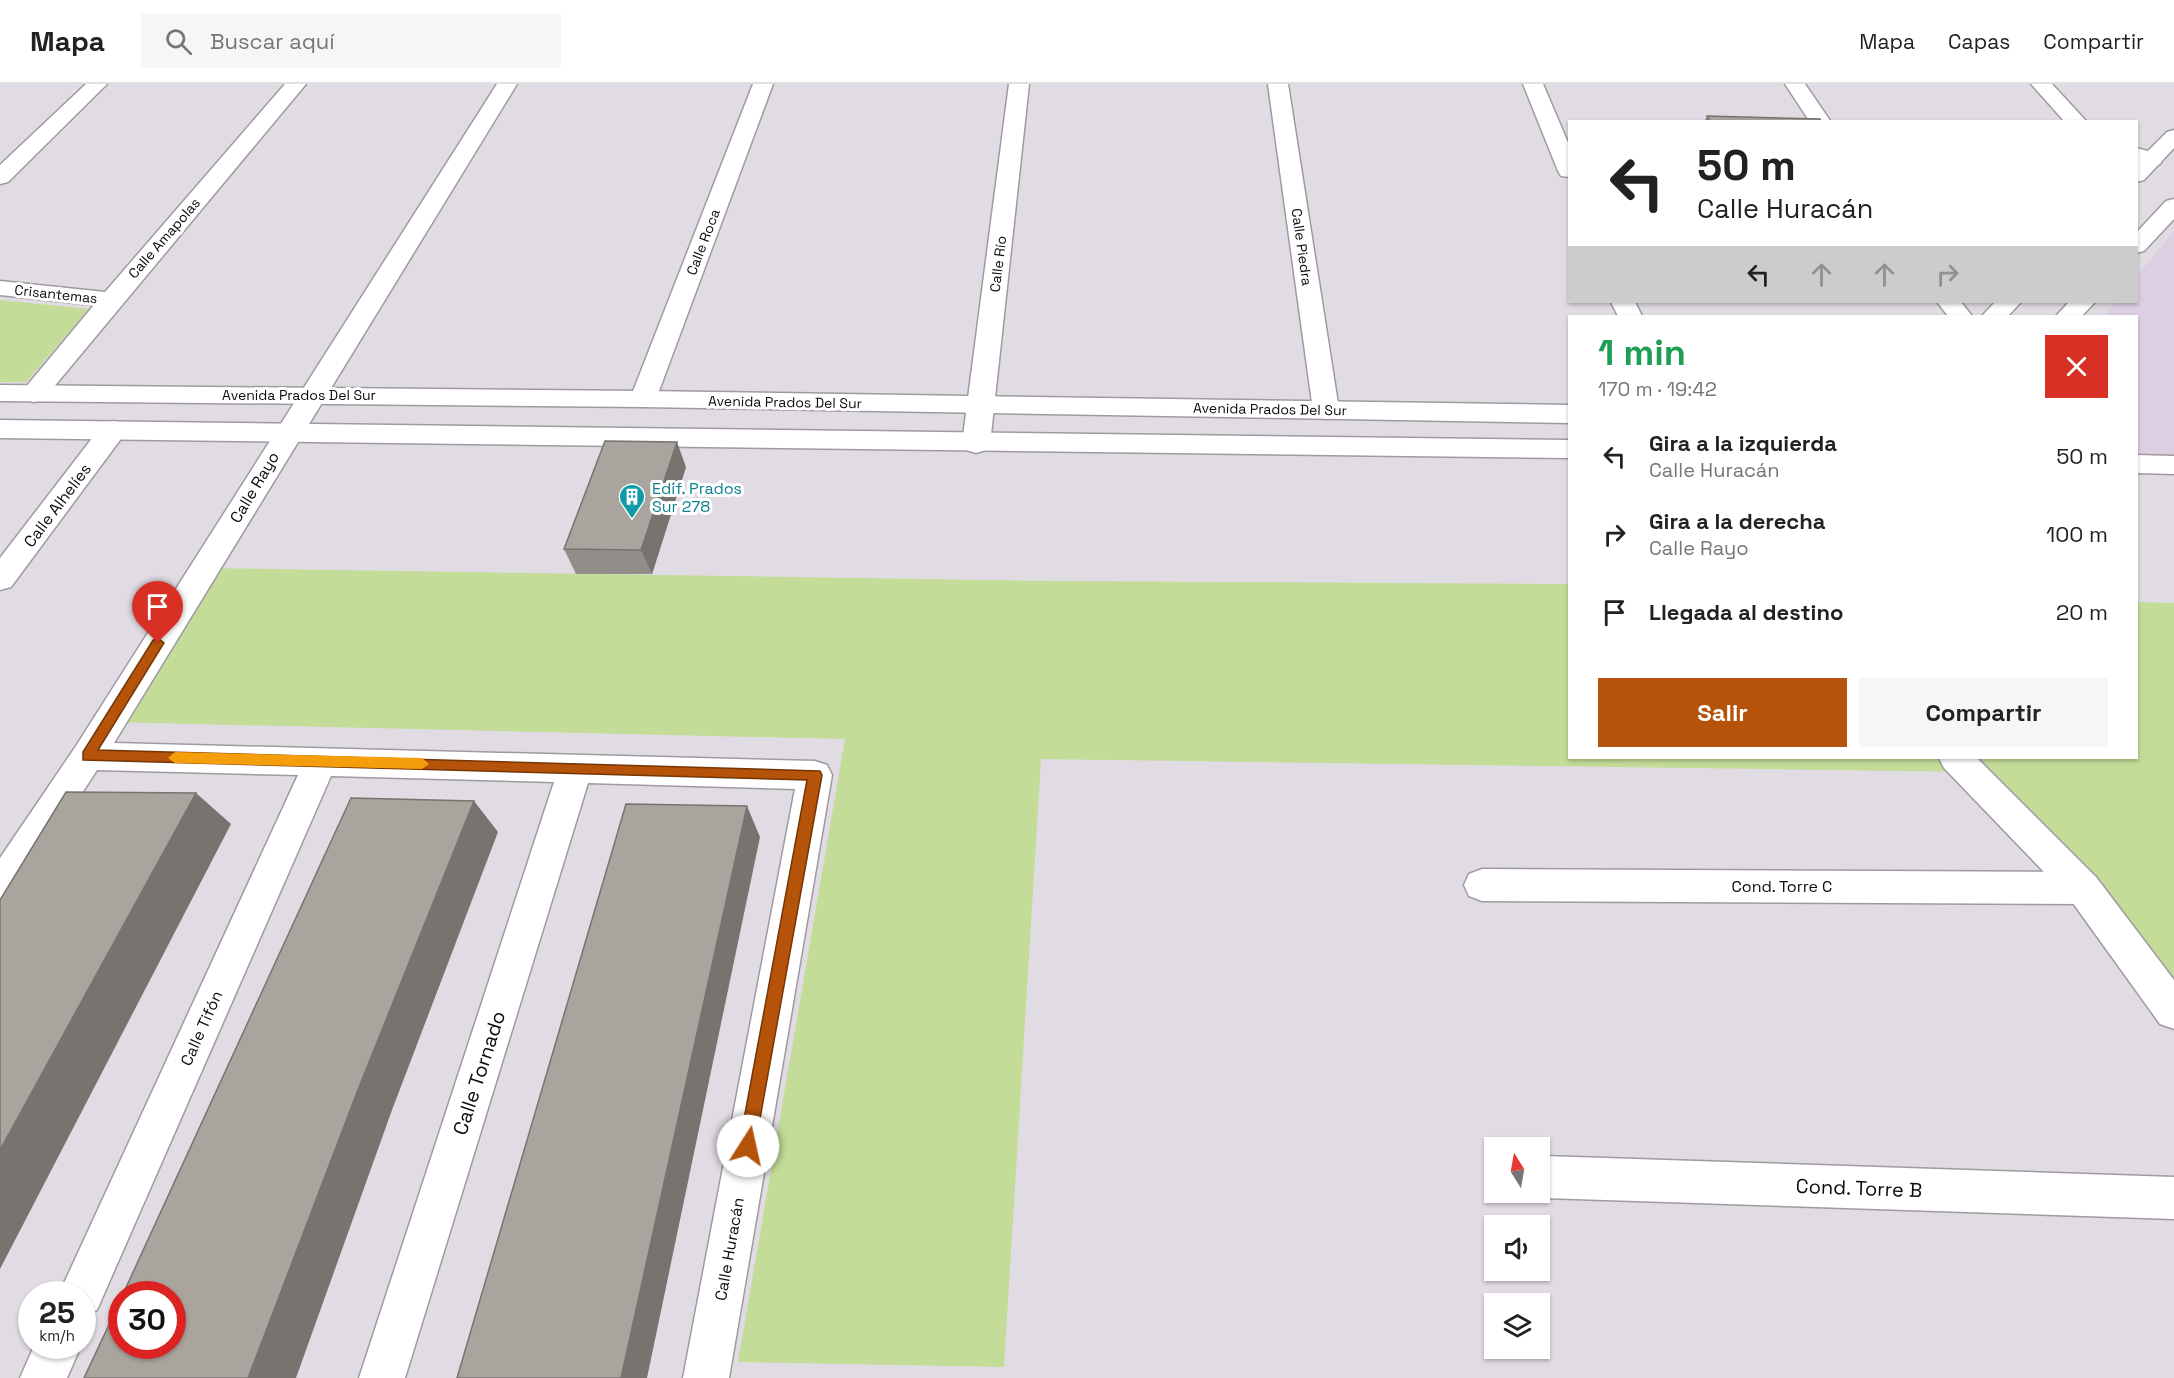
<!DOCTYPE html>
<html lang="es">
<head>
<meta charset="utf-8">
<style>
  body { margin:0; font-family:"Space Grotesk",sans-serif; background:#f6f6f6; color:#222; height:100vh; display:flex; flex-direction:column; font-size:22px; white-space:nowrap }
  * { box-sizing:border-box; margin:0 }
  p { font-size:20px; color:#767676 }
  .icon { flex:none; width:33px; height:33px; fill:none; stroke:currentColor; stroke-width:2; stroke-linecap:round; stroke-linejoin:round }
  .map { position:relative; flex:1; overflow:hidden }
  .details { position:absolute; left:1568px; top:231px; width:570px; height:444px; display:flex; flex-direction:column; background:#fff; border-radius:0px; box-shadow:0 2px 4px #0004 }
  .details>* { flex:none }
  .top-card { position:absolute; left:1568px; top:36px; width:570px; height:183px; border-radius:0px; box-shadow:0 2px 4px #0004; background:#fff; color:#222; overflow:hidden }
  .needle { width:39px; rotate:349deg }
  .controls { position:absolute; left:1484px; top:1053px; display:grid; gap:12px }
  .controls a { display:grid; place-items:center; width:66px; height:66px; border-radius:0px; background:#fff; box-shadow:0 2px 4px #0004; font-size:30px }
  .speed { position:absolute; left:18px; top:1197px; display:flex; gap:12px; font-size:30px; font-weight:700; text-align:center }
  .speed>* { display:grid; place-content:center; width:78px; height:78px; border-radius:50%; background:#fff; box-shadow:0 2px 4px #0004; line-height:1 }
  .speed small { font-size:15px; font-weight:400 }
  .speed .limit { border:9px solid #d22; background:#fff; color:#111 }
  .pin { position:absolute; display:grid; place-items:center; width:51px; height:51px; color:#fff; margin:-62px -26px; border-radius:50% 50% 50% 0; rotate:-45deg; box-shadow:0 0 6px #0007 }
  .pin .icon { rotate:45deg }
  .me { position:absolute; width:66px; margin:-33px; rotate:10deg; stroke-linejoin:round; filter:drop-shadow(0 0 4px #0008) }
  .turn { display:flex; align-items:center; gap:21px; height:126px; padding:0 30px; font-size:27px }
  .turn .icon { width:78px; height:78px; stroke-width:2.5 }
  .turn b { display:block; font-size:42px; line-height:51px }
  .lanes { display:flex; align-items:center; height:57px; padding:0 30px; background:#0003; justify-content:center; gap:30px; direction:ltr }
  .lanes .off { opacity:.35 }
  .round { display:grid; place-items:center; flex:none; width:63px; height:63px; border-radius:0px; background:#f6f6f6 }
  .headline { display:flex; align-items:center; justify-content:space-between; height:102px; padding:0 30px }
  h1 { font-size:36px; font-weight:800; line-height:45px; color:#1e9e55 }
  .action { display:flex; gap:12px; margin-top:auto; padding:12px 30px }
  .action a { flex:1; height:69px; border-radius:0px; background:#b45309; color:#fff; font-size:24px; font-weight:800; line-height:69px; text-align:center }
  .action a+a { background:#f6f6f6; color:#222 }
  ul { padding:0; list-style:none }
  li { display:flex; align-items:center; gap:18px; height:78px; padding:0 30px }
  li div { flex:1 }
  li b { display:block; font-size:22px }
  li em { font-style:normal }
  header { display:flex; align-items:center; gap:36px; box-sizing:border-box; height:84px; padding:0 30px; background:#fff; border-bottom:2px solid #e0e0e0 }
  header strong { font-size:28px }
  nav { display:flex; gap:33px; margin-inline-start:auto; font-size:21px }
  .search { width:420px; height:54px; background:#f6f6f6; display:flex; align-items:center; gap:15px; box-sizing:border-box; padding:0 21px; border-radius:0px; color:#767676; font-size:22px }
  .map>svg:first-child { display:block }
  .education { fill:#ddcfe2 }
  .green { fill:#c3dc97 }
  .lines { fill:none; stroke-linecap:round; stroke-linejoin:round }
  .minor-casing { stroke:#9f9aa0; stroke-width:3 }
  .tertiary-casing { stroke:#9f9aa0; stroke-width:3 }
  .secondary-casing { stroke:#9f9aa0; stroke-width:3 }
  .minor { fill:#fff; fill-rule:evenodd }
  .tertiary { fill:#fff; fill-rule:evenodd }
  .secondary { fill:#fff; fill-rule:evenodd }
  .wall { fill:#928d88 }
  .shaded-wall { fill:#77736f }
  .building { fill:#aaa49e; stroke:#77736f; stroke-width:1.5 }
  .route { fill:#b45309; stroke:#753606; stroke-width:1.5 }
  .slow { fill:#f59e0b }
  .labels { text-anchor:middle; stroke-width:6; stroke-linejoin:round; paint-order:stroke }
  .far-street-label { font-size:14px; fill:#0d0b0d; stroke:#fff }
  .street-label { font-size:16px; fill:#0d0b0d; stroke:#fff }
  .culture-label { font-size:16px; fill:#0d838f; stroke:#fff; text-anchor:start }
  .near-street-label { font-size:20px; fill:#0d0b0d; stroke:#fff }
</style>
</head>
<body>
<header>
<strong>Mapa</strong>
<div class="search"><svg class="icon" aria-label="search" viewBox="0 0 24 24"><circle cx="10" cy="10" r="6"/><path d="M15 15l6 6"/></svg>Buscar aquí</div>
<nav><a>Mapa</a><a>Capas</a><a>Compartir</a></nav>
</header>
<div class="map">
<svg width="2174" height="1294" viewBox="0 0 2174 1294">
  <rect width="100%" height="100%" fill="#e1dce3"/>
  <polygon class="education" points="2174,147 2174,372 2136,371 2136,232 2104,232 2116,218 2136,218 2136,193"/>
  <g class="green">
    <polygon points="0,216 89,225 26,298 0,298"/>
    <polygon points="205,484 1052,497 1569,500 1569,674 2136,674 2136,518 2174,519 2174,922 1973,688 1041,675 1004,1283 738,1278 845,655 110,638"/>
  </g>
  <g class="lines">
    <defs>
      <g id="minor">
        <polygon points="86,0 107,0 8,98 0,100 0,81"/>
        <polygon points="285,0 306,0 43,316 34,318 25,316 21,310 25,304 94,221 0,211 0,197 105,208"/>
        <polygon points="497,0 517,0 114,659 815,677 827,681 832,691 729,1294 683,1294 795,705 588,699 405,1294 359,1294 554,698 331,692 97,1226 82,1232 82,1210 59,1210 298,691 97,686 13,815 0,820 0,774 76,662"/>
        <polygon points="753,0 773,0 656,315 652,321 643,323 634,321 630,315"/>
        <polygon points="1268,0 1288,0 1339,326 1335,332 1326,335 1317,332 1313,326"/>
        <polygon points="1523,0 1543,0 1569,61 1569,93 1561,92 1558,87"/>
        <polygon points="2031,0 2052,0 2087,38 2065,38"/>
        <polygon points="2136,64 2160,70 2163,75 2160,80 2152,81 2136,77"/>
        <polygon points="1611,218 1635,218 1642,232 1618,232"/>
        <polygon points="113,337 123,340 126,346 123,352 11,503 0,506 0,474 103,340"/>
        <polygon points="2136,371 2174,372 2174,390 2136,389"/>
        <polygon points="1482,785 2083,788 2096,793 2101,804 2096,815 2083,820 1482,817 1469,812 1464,801 1469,790"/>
        <polygon points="1544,1072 2174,1093 2174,1135 1544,1114 1531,1108 1539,1108 1539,1074"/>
        <polygon points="34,1262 81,1262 67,1294 20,1294"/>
      </g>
      <g id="tertiary">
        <polygon points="1009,0 1029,0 990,360 986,366 976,369 966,366 962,360"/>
        <polygon points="1785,0 1805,0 1831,38 1810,38"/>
        <polygon points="1937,218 1961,218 1972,232 1948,232"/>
      </g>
      <g id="secondary">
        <polygon points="2174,46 2174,64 2144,96 2136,98 2136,79 2167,48"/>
        <polygon points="2174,115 2174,135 2144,167 2136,169 2136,149 2166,117"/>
        <polygon points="1995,218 2021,218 2008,232 1982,232"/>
        <polygon points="2069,218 2095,218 2082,232 2056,232"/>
        <polygon points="0,301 643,307 1569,321 1569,339 643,323 0,317"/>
        <polygon points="0,336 1569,356 1569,374 0,354"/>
        <polygon points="1939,674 1977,674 2096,793 2174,896 2174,945 2160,940 2070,815 1944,684"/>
      </g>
    </defs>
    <use href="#minor" class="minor-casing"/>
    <use href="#tertiary" class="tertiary-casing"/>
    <use href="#secondary" class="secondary-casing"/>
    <use href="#minor" class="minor"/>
    <use href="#tertiary" class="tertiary"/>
    <use href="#secondary" class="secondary"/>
  </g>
  <g class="wall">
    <polygon points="1707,32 1821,38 1704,38"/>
    <polygon points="686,383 652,490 576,490 564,465"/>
  </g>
  <g class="shaded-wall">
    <polygon points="677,358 686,383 652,490 641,466"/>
    <polygon points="196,709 231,740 0,1185 0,1066"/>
    <polygon points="474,717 498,748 392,1026 296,1294 248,1294 359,1003"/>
    <polygon points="747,722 760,753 647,1294 621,1294"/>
  </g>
  <g class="building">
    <polygon points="1707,32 1820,35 1821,38 1710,38"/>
    <polygon points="605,357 677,358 641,466 564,465"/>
    <polygon points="66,708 196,709 0,1066 0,816"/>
    <polygon points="351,714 474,717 359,1003 248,1294 84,1294 122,1213 122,1262 172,1262 172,1210 123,1210"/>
    <polygon points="626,720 747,722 621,1294 457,1294"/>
  </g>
  <polygon class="route" points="158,554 164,559 98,666 820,687 822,691 754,1068 748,1071 742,1068 739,1062 807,696 83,676 83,668 153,556"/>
  <polygon class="slow" points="175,668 422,674 429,680 422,685 175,679 168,674"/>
  <defs>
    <symbol id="building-pin" viewBox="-11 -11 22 30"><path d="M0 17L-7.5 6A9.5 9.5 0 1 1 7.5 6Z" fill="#0f9aa8" stroke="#fff"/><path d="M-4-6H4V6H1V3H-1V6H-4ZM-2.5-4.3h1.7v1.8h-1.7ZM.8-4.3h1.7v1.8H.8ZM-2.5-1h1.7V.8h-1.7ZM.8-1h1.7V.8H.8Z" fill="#fff"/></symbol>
  </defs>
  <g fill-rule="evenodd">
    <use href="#building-pin" x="617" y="398" width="30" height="40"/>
  </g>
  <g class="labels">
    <g class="far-street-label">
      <text transform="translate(164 154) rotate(-49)" y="5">Calle Amapolas</text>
      <text transform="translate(703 158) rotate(-69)" y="5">Calle Roca</text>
      <text transform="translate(1302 163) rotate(82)" y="5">Calle Piedra</text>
      <text transform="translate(998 180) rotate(-83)" y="5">Calle Río</text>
      <text transform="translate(56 210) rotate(6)" y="5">Crisantemas</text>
      <text x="299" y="316">Avenida Prados Del Sur</text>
      <text transform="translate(785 318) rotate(1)" y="5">Avenida Prados Del Sur</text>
      <text transform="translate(1270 325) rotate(1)" y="5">Avenida Prados Del Sur</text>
    </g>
    <g class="street-label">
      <text transform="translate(254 403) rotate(-59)" y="6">Calle Rayo</text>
      <text transform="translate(57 421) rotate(-53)" y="6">Calle Alhelíes</text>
      <text x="1782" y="808">Cond. Torre C</text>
      <text transform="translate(201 944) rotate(-66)" y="6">Calle Tifón</text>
      <text transform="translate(729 1165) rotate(-80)" y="6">Calle Huracán</text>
    </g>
    <g class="culture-label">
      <text x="652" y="410">Edif. Prados<tspan x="652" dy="18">Sur 278</tspan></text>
    </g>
    <g class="near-street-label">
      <text transform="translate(479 989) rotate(-72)" y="7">Calle Tornado</text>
      <text transform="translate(1859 1104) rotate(2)" y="7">Cond. Torre B</text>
    </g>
  </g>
</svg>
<div class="controls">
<a><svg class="needle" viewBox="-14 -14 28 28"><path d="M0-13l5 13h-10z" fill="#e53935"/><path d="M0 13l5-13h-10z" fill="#767676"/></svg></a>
<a><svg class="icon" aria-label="sound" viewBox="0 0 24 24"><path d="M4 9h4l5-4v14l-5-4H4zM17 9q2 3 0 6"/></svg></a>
<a><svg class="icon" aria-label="layers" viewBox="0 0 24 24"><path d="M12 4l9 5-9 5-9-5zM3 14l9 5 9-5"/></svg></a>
</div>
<div class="speed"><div>25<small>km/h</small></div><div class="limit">30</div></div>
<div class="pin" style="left:158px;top:559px;background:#d93025"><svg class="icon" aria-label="arrive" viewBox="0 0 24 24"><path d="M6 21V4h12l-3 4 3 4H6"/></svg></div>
<svg class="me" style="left:748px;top:1062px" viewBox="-20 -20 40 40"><circle r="19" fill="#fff"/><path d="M0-13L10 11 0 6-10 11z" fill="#b45309"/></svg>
<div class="top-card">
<div class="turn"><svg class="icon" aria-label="left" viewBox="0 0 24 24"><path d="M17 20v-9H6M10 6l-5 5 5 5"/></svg><div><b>50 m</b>Calle Huracán</div></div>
<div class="lanes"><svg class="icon" aria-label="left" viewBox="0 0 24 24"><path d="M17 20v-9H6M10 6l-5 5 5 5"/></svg><svg class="icon off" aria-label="ahead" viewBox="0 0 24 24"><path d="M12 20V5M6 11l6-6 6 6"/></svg><svg class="icon off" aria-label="ahead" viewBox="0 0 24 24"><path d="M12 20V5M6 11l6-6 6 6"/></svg><svg class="icon off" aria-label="right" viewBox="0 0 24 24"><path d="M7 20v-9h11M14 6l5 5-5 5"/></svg></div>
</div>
<section class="details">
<div class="headline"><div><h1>1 min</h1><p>170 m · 19:42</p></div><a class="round" style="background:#d93025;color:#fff"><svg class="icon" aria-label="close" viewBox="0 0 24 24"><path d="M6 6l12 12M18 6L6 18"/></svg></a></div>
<ul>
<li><svg class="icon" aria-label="left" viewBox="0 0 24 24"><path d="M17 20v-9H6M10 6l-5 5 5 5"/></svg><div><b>Gira a la izquierda</b><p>Calle Huracán</p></div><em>50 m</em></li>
<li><svg class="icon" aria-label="right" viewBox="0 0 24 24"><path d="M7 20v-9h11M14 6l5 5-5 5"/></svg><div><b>Gira a la derecha</b><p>Calle Rayo</p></div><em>100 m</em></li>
<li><svg class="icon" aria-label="arrive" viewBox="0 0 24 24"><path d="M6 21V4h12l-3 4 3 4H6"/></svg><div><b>Llegada al destino</b></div><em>20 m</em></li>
</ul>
<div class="action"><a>Salir</a><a>Compartir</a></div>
</section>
</div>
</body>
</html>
